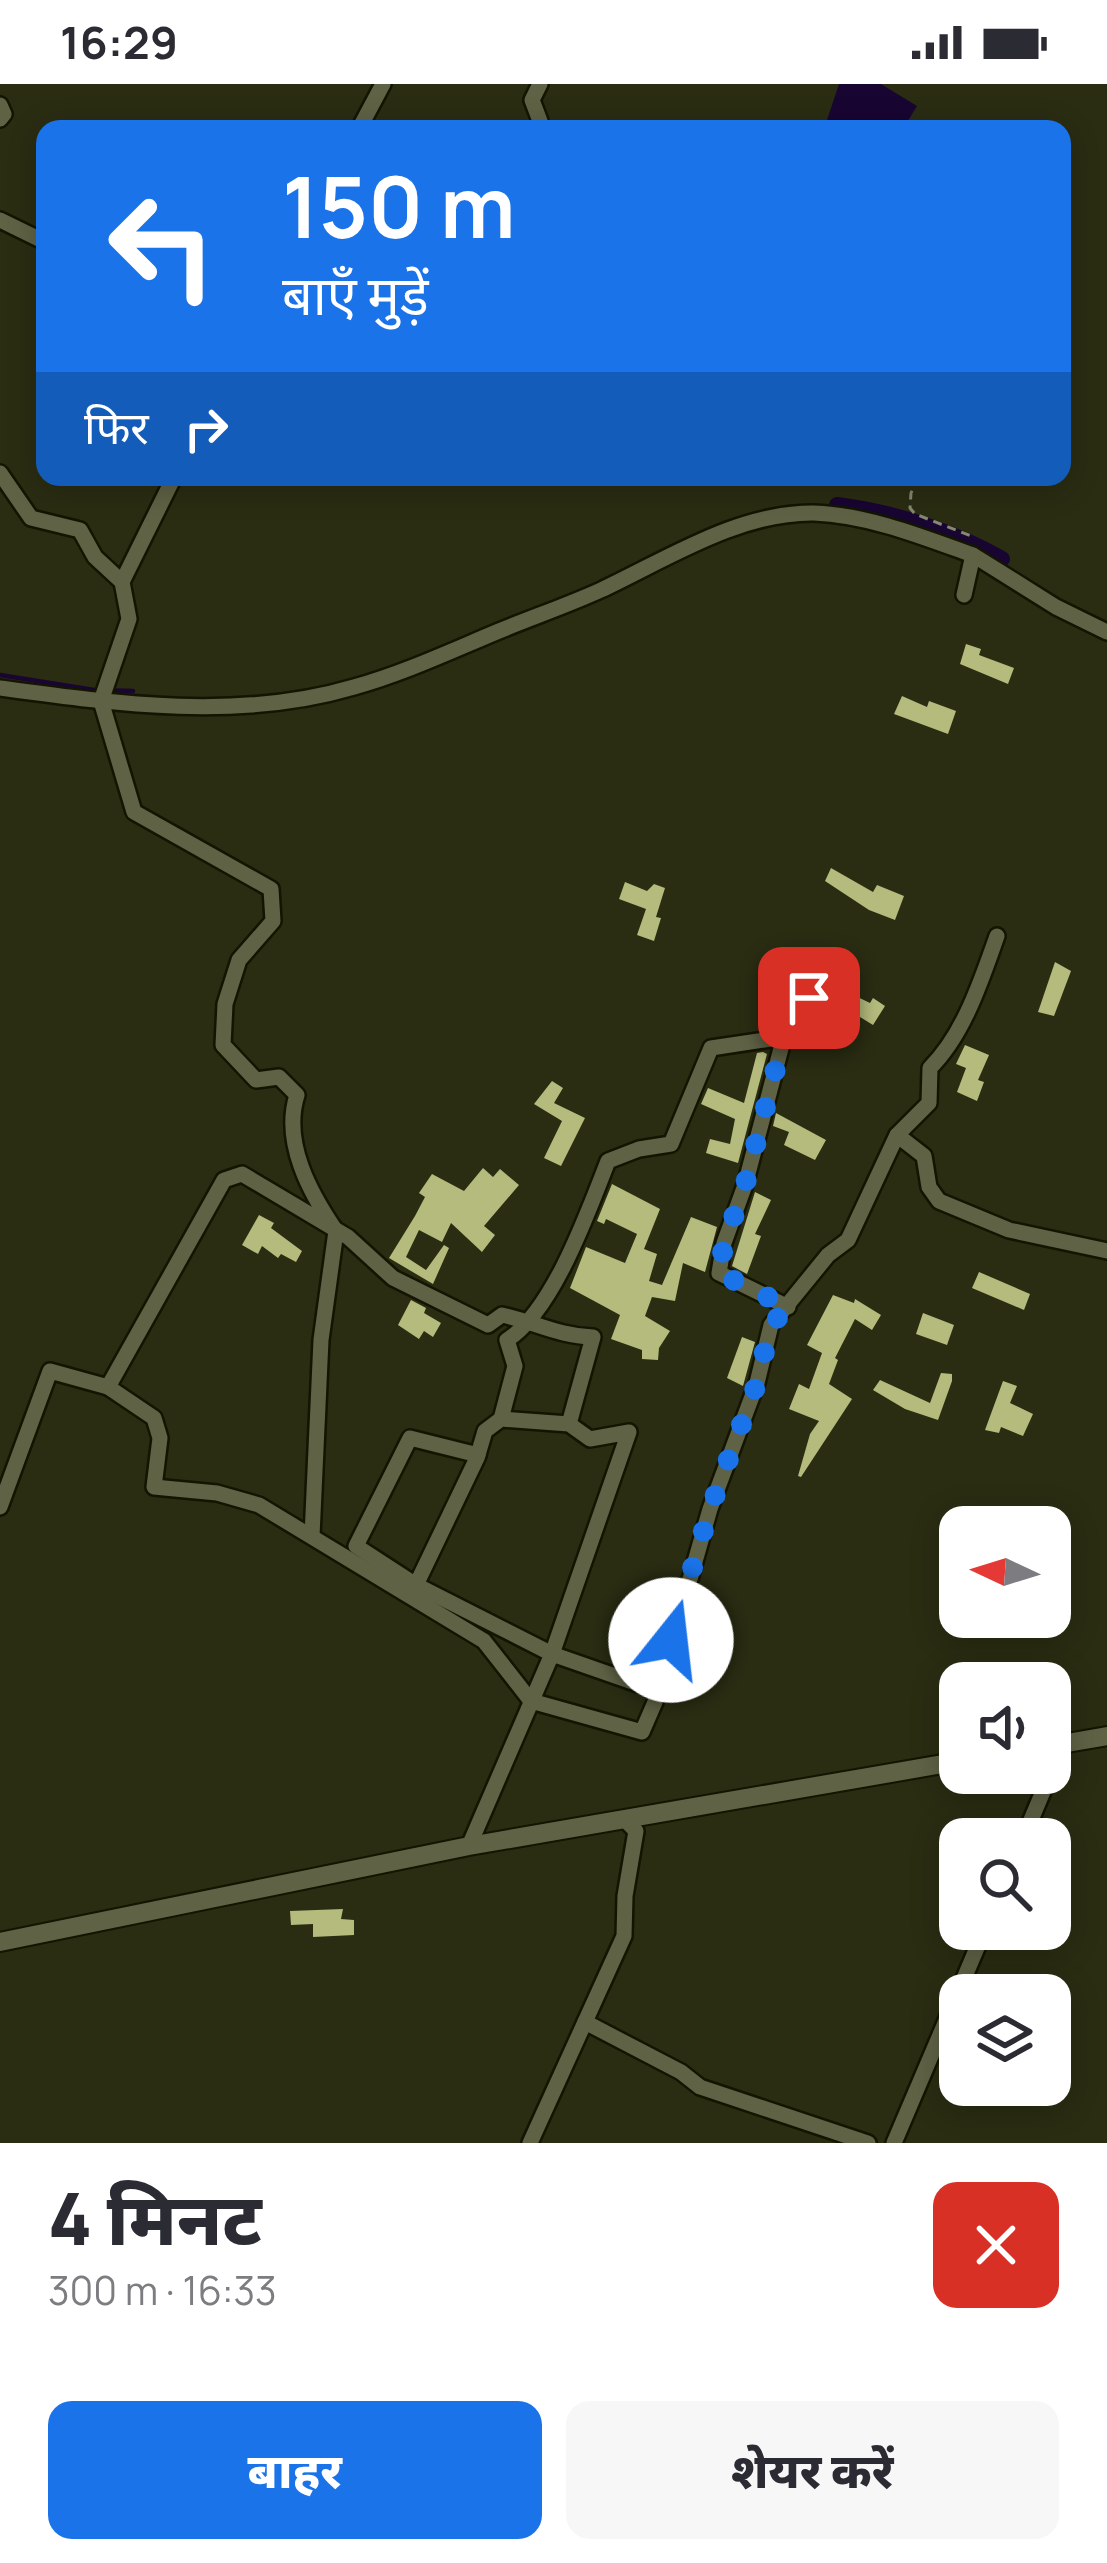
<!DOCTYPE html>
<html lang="hi">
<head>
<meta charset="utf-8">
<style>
  body { margin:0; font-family:Manrope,"Noto Sans Devanagari",sans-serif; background:#f7f7f7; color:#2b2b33; height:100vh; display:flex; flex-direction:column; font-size:45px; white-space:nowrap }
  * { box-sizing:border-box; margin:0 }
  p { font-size:39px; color:#7c7c81 }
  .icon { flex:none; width:66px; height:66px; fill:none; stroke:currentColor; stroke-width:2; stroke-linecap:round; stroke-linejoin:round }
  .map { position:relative; height:2059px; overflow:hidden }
  .panel { display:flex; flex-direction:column; background:#fff; flex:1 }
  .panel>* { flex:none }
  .guide { position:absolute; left:36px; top:36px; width:1035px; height:366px; border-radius:24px; box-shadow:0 6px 30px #0003; background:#1a73e8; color:#fff; overflow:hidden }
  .needle { width:78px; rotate:274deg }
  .controls { position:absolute; left:939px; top:1422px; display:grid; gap:24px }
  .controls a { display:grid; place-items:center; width:132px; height:132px; border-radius:24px; background:#fff; box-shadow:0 6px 30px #0003; font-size:60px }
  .pin { position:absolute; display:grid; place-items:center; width:102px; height:102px; color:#fff; margin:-51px; border-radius:24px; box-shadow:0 6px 18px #0006 }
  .me { position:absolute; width:132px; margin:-66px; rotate:16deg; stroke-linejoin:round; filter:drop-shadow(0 0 9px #0008) }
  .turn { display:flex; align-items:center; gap:42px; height:252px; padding:0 48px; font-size:54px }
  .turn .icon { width:156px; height:156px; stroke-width:2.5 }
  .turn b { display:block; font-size:84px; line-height:102px }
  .then { display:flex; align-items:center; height:114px; padding:0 48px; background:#0003; gap:24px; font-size:45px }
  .round { display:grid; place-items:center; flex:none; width:126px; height:126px; border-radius:24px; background:#f7f7f7 }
  .head { display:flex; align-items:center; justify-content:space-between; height:204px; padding:0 48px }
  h1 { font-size:72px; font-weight:800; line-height:90px }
  .cta { display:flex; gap:24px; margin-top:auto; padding:24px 48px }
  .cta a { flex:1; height:138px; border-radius:24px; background:#1a73e8; color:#fff; font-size:48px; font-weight:800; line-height:138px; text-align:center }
  .cta a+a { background:#f7f7f7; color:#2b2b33 }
  .status { display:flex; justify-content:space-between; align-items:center; height:84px; padding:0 60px; background:#fff; direction:ltr }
  .status svg { height:33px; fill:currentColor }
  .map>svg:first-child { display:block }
  .water { fill:#180532 }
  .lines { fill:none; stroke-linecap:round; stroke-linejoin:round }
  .stream { stroke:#180532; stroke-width:4.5 }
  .canal { stroke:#180532; stroke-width:16 }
  .building { fill:#b4bb7d }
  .minor-casing { stroke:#131500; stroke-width:20 }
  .tertiary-casing { stroke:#131500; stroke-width:22 }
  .path { stroke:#858872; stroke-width:3; stroke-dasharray:9 6; stroke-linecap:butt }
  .minor { stroke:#5f6245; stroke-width:15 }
  .tertiary { stroke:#5f6245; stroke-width:18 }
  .route { stroke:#1a73e8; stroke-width:21; stroke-dasharray:0 37.8 }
</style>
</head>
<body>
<div class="status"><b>16:29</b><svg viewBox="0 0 49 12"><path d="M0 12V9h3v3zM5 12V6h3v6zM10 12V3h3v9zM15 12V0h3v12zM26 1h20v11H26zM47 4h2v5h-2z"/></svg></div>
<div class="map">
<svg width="1107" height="2059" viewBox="0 0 1107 2059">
  <rect width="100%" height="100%" fill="#2a2d12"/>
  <polygon class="water" points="839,0 881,0 917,22 903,45 824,45"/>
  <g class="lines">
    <polyline class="stream" points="0,591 94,606 133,607"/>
    <path class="canal" d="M837 421C893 428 953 447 1002 475"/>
  </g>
  <g class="building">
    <polygon points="966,560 981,565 979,571 1014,584 1008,600 960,580"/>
    <polygon points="902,612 927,623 929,617 956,627 948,650 894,630"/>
    <polygon points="831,784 873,808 877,801 904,812 895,836 869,826 825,797"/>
    <polygon points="625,798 647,807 654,800 665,804 656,833 661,834 654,857 637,851 646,825 619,815"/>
    <polygon points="1055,878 1071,887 1054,932 1038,928"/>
    <polygon points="841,905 870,919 873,914 885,922 873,941 847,925 846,928 833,922"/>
    <polygon points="965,961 989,971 978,996 984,998 977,1017 957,1008 966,984 956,980"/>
    <polygon points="763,968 767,970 738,1079 706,1069 710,1055 730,1060 735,1035 701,1020 708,1004 744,1019 757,969"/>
    <polygon points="552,997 563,1004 554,1019 585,1034 561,1082 544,1074 562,1037 534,1020"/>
    <polygon points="776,1029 826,1056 815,1076 784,1061 789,1048 773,1042"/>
    <polygon points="483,1084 493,1093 500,1085 519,1101 484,1142 495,1151 482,1168 451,1139 442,1158 419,1146 406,1173 426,1186 444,1161 449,1164 433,1200 389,1174 415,1132 425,1113 419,1109 432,1090 464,1107"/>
    <polygon points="612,1100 660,1125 644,1165 657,1170 649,1197 662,1201 691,1133 717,1143 705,1188 683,1179 675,1217 652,1213 645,1232 670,1247 659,1264 658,1276 642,1275 642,1266 611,1255 620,1231 570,1204 586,1163 625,1179 637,1150 606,1135 604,1140 597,1137"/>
    <polygon points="755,1108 771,1116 755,1150 761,1152 747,1190 732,1182"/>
    <polygon points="259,1131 274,1139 271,1144 302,1167 296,1178 281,1170 278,1174 262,1162 258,1170 242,1161"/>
    <polygon points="979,1188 1030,1210 1024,1226 972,1204"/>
    <polygon points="833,1211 854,1219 855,1215 881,1231 872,1246 855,1235 835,1274 838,1276 829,1300 852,1315 801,1393 798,1392 810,1350 819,1337 789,1325 799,1300 809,1305 822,1269 807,1261"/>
    <polygon points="411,1216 426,1224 424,1229 441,1239 433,1253 424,1247 419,1255 398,1241"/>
    <polygon points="923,1229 954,1241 947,1261 916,1250"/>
    <polygon points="742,1253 755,1258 743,1302 727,1294"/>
    <polygon points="941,1289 952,1290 952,1297 938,1336 905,1325 873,1306 880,1296 930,1319"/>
    <polygon points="1003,1297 1017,1302 1010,1319 1033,1330 1023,1352 1001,1343 999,1349 985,1346"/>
    <polygon points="343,1825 341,1835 354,1836 354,1851 313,1853 313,1840 291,1841 290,1827"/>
  </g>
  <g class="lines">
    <defs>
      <g id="minor">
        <polyline points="0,21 4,30 0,35"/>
        <polyline points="359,45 383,0"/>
        <polyline points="537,45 540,37 532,16 540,0"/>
        <polyline points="0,136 45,158"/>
        <polyline points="0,389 31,434 80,446 95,473 122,498"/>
        <path d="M174 393 122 498 129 535 101 617 134 728 271 805 273 837 239 876 225 920 223 961 256 996 279 993 297 1011C282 1058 310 1109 336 1147L321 1256 312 1452"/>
        <polyline points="964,511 973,471 1056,523 1107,548"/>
        <path d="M0 604C117 620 239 637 354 603 404 589 451 567 499 547 533 533 568 521 601 506 667 475 739 428 814 429 868 431 923 453 973 471"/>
        <polyline points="784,953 809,914"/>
        <path d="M897 1051 929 1019 930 984C964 950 981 897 997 852"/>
        <path d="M501 1335 515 1282 507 1256C553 1227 588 1128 608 1077L639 1065 671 1060 711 964 784 953 745 1101 724 1159 719 1189 788 1223"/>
        <path d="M569 1340 593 1253C558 1252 535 1238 502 1231L488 1241 393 1194 348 1153 242 1090 224 1096 108 1303 154 1334 160 1354 154 1403 217 1409 259 1421 484 1557 531 1617 642 1648 655 1618 710 1425 757 1299 771 1241 828 1171 848 1156 897 1051 924 1072 929 1103 939 1117 1009 1146 1107 1167"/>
        <polyline points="0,1423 50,1287 108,1303"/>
        <polyline points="416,1501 356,1462 410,1354 478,1371"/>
        <polyline points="1023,1755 1063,1660"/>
        <polyline points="469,1762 552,1570 416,1501 477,1374 485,1347 501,1335 569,1340 590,1355 629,1348 552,1570 638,1600 662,1593"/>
        <polyline points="585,1938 681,1988 700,2003 868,2059"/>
        <polyline points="530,2059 624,1852 625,1812 636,1747 624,1735"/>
        <polyline points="894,2059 985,1845"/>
      </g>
      <g id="tertiary">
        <polyline points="1050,1662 1107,1652"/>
        <polyline points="0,1858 469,1762 960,1677"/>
      </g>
    </defs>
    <use href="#minor" class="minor-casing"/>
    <use href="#tertiary" class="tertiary-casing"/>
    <polyline class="path" points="918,393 911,409 910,424 915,430 971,452"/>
    <use href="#minor" class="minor"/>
    <use href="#tertiary" class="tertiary"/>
  </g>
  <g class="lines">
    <polyline class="route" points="671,1556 710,1425 757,1299 771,1241 788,1223 719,1189 724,1160 745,1101 784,953 801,932 809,914"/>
  </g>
</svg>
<div class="controls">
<a><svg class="needle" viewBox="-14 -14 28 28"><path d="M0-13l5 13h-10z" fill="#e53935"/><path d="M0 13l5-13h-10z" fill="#7c7c81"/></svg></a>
<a><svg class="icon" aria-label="sound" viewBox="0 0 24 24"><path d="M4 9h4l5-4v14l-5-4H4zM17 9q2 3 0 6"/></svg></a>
<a><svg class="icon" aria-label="search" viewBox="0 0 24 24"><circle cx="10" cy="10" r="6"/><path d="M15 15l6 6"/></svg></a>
<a><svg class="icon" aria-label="layers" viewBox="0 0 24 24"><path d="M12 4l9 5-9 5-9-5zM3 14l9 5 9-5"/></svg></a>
</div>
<div class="pin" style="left:809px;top:914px;background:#d93025"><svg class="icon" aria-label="arrive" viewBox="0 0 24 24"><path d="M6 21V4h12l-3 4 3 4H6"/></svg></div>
<svg class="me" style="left:671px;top:1556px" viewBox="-20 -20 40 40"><circle r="19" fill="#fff"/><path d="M0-13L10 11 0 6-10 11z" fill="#1a73e8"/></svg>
<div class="guide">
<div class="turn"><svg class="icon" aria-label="left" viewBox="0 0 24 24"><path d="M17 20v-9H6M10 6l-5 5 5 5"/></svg><div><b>150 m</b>बाएँ मुड़ें</div></div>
<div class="then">फिर<svg class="icon" aria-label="right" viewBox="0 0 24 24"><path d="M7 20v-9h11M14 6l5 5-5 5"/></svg></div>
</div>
</div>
<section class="panel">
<div class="head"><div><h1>4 मिनट</h1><p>300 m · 16:33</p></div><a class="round" style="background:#d93025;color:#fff"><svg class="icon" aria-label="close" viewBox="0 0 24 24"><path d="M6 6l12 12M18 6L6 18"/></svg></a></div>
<div class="cta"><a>बाहर</a><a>शेयर करें</a></div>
</section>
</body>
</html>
